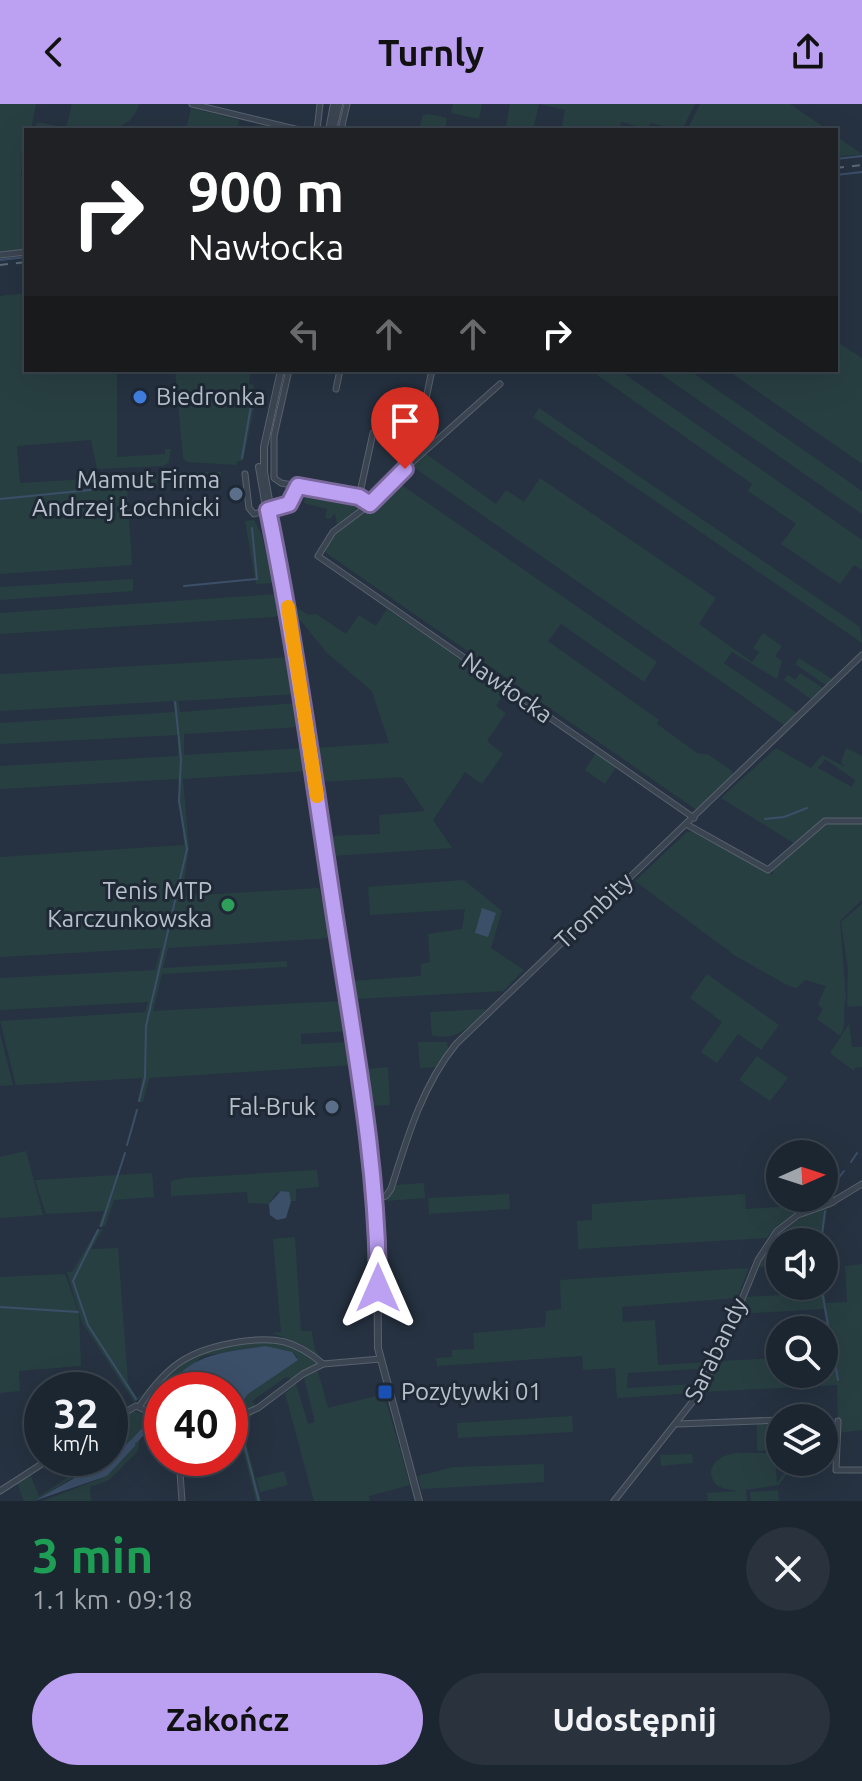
<!DOCTYPE html>
<html lang="pl">
<head>
<meta charset="utf-8">
<style>
  body { margin:0; font-family:Ubuntu,sans-serif; background:#29323d; color:#f1f3f6; height:100vh; display:flex; flex-direction:column; font-size:30px; white-space:nowrap }
  * { box-sizing:border-box; margin:0 }
  p { font-size:26px; color:#a0a5ab }
  .icon { flex:none; width:44px; height:44px; fill:none; stroke:currentColor; stroke-width:2; stroke-linecap:round; stroke-linejoin:round }
  .map { position:relative; height:1397px; overflow:hidden }
  .panel { display:flex; flex-direction:column; background:#1c2631; flex:1 }
  .panel>* { flex:none }
  .guide { position:absolute; left:24px; top:24px; width:814px; height:244px; border-radius:0px; box-shadow:0 8px 32px #0002,0 0 0 2px #3a434d; background:#202124; color:#fff; overflow:hidden }
  .needle { width:52px; rotate:87deg }
  .tools { position:absolute; left:766px; top:1036px; display:grid; gap:16px }
  .tools a { display:grid; place-items:center; width:72px; height:72px; border-radius:50%; background:#1c2631; box-shadow:0 8px 32px #0002,0 0 0 2px #3a434d; font-size:40px }
  .speed { position:absolute; left:24px; top:1268px; display:flex; gap:16px; font-size:40px; font-weight:700; text-align:center }
  .speed>* { display:grid; place-content:center; width:104px; height:104px; border-radius:50%; background:#1c2631; box-shadow:0 8px 32px #0002,0 0 0 2px #3a434d; line-height:1 }
  .speed small { font-size:20px; font-weight:400 }
  .speed .limit { border:12px solid #d22; background:#fff; color:#111 }
  .pin { position:absolute; display:grid; place-items:center; width:68px; height:68px; color:#fff; margin:-82px -34px; border-radius:50% 50% 50% 0; rotate:-45deg; box-shadow:0 0 8px #0007 }
  .pin .icon { rotate:45deg }
  .me { position:absolute; width:88px; margin:-44px; rotate:0deg; stroke-linejoin:round; filter:drop-shadow(0 0 6px #0008) }
  .turn { display:flex; align-items:center; gap:28px; height:168px; padding:0 32px; font-size:36px }
  .turn .icon { width:104px; height:104px; stroke-width:2.5 }
  .turn b { display:block; font-size:56px; line-height:68px }
  .lanes { display:flex; align-items:center; height:76px; padding:0 32px; background:#0003; justify-content:center; gap:40px; direction:ltr }
  .lanes .off { opacity:.35 }
  .round { display:grid; place-items:center; flex:none; width:84px; height:84px; border-radius:42px; background:#29323d }
  .headline { display:flex; align-items:center; justify-content:space-between; height:136px; padding:0 32px }
  h1 { font-size:48px; font-weight:600; line-height:60px; color:#1e9e55 }
  .button { display:flex; gap:16px; margin-top:auto; padding:16px 32px }
  .button a { flex:1; height:92px; border-radius:48px; background:#bca0f2; color:#111; font-size:32px; font-weight:600; line-height:92px; text-align:center }
  .button a+a { background:#29323d; color:#f1f3f6 }
  header { display:flex; justify-content:space-between; align-items:center; height:104px; padding:0 32px; background:#bca0f2; color:#111; font-size:36px; font-weight:600 }
  .map>svg:first-child { display:block }
  .green { fill:#283f42; fill-rule:evenodd }
  .water { fill:#3c4f69 }
  .lines { fill:none; stroke-linecap:round; stroke-linejoin:round }
  .stream { stroke:#3c4f69; stroke-width:2 }
  .canal { stroke:#3c4f69; stroke-width:6 }
  .minor-casing { stroke:#58626e; stroke-width:7 }
  .tertiary-casing { stroke:#58626e; stroke-width:8 }
  .minor { stroke:#3b4451; stroke-width:5 }
  .tertiary { stroke:#3b4451; stroke-width:6 }
  .rail { stroke:#5d6878; stroke-width:2; stroke-dasharray:8 8; stroke-linecap:butt }
  .route-casing { stroke:#7a689d; stroke-width:20 }
  .route { stroke:#bca0f2; stroke-width:14 }
  .slow { stroke:#f59e0b; stroke-width:14 }
  .shop-dot { fill:#3f7fe0; stroke:#1f2936; stroke-width:3 }
  .service-dot { fill:#5c6f8a; stroke:#1f2936; stroke-width:3 }
  .leisure-dot { fill:#2e9e5b; stroke:#1f2936; stroke-width:3 }
  .transit-dot { fill:#1a4fb4; stroke:#1f2936; stroke-width:3 }
  .labels { text-anchor:middle; stroke-width:6; stroke-linejoin:round; paint-order:stroke }
  .poi-label { font-size:24px; fill:#b7bfcb; stroke:#1f2936; text-anchor:end }
  .street-label { font-size:24px; fill:#b7bfcb; stroke:#1f2936 }
</style>
</head>
<body>
<header><svg class="icon" aria-label="back" viewBox="0 0 24 24"><path d="M15 5l-7 7 7 7"/></svg>Turnly<svg class="icon" aria-label="share" viewBox="0 0 24 24"><path d="M12 15V3M7 8l5-5 5 5M5 13v7h14v-7"/></svg></header>
<div class="map">
<svg width="862" height="1397" viewBox="0 0 862 1397">
  <rect width="100%" height="100%" fill="#263241"/>
  <g class="green">
    <polygon points="0,0 36,0 31,26 26,26 21,72 26,74 26,145 0,148"/>
    <path d="M72 0H139C129 39 71 26 35 26L37 18 66 24Z"/>
    <polygon points="453,0 482,0 479,15 451,9"/>
    <polygon points="510,0 695,0 682,26 650,19 648,25 621,18 619,26 561,26 565,6 539,0 533,26 506,22"/>
    <polygon points="700,0 790,0 828,26 687,26"/>
    <polygon points="191,4 239,16 237,26 186,26"/>
    <polygon points="429,10 447,14 445,26 419,26 423,11"/>
    <polygon points="836,32 862,50 836,53"/>
    <polygon points="26,189 26,266 117,266 117,353 165,350 165,345 171,345 169,358 163,362 97,365 91,336 17,342 20,379 156,371 157,380 127,383 132,461 0,470 0,192"/>
    <polygon points="836,237 862,254 862,360 727,266 836,266"/>
    <polygon points="175,266 257,266 251,267 249,280 254,281 252,292 256,294 243,357 237,357 237,361 187,358 183,354"/>
    <polygon points="590,266 619,266 862,436 862,466 854,461 840,480 781,440 796,420 748,387 752,380"/>
    <polygon points="655,266 689,266 862,387 862,410"/>
    <polygon points="539,304 860,523 862,539 533,313"/>
    <polygon points="425,349 496,400 506,386 524,398 540,374 716,494 699,520 752,558 759,548 753,544 763,529 782,542 775,552 782,557 777,575 732,548 724,559 797,609 785,622 412,362"/>
    <polygon points="170,368 221,368 221,373 163,380 162,370"/>
    <path d="M396 377 657 558 644 578 561 520 548 537 659 616 657 620 697 649 709 651 732 667V674L698 707 322 446C341 418 374 403 396 377Z"/>
    <polygon points="307,386 316,388 316,394 332,397 334,392 360,397 361,401 337,421 335,409 330,415 325,414 327,405 304,399"/>
    <polygon points="254,416 262,432 273,479 256,480 245,417"/>
    <polygon points="133,475 133,487 0,496 0,483"/>
    <polygon points="276,490 282,511 274,513 0,530 0,509"/>
    <polygon points="295,502 308,511 316,510 346,530 359,511 376,522 387,505 506,587 496,602 506,609 487,637 503,650 482,680 465,668 433,716 452,744 332,752 329,732 380,730 379,711 425,707 402,673 320,678 315,644 389,639 372,587 327,549 301,517 295,517"/>
    <polygon points="291,553 297,590 178,597 180,608 298,599 301,623 184,630 184,651 304,644 308,667 183,675 189,744 182,792 319,784 321,794 327,794 332,834 168,844 163,864 287,857 287,863 162,870 153,907 340,897 338,865 341,904 348,927 301,930 301,940 350,938 353,961 149,974 143,998 138,998 142,974 16,981 0,917 145,908 148,898 0,906 0,874 155,866 161,844 0,853 0,753 184,741 178,675 0,685 0,662 178,652 178,631 0,640 0,619 175,608 173,597 0,607 0,570"/>
    <polygon points="799,554 832,575 826,581 795,560"/>
    <polygon points="800,569 823,584 811,595 784,576 788,571 795,576"/>
    <path d="M776 644 811 664 822 651 845 663 841 658 846 644 862 652V716H824L795 740 721 694ZM825 655 855 676 852 683 818 664Z"/>
    <polygon points="596,649 617,662 605,680 585,666"/>
    <path d="M826 719H862V796L840 817 846 895C842 908 848 918 840 932L817 915 823 905 818 900 826 882 805 876 797 884 789 882 734 851 635 777 687 728 694 727 772 771 774 764Z"/>
    <polygon points="464,776 502,807 491,844 524,866 503,887 355,895 352,877 421,872 421,860 430,858 428,830 462,825 465,805 370,811 368,783"/>
    <polygon points="862,800 862,902 847,903 848,865 841,818"/>
    <polygon points="707,870 779,921 761,946 738,930 717,959 701,948 722,918 690,894"/>
    <path d="M486 905C472 922 455 938 432 931L430 908Z"/>
    <polygon points="849,920 852,943 862,943 862,963 854,964 854,967 830,949"/>
    <polygon points="0,929 13,981 0,982"/>
    <polygon points="418,938 447,938 448,945 437,963 420,964"/>
    <polygon points="757,952 788,974 770,997 739,976"/>
    <polygon points="388,963 390,1001 371,1002 365,965"/>
    <polygon points="26,1047 43,1111 0,1114 0,1053"/>
    <polygon points="317,1066 319,1083 296,1085 296,1097 291,1097 285,1087 276,1089 269,1100 248,1099 247,1088 171,1092 171,1077 184,1074"/>
    <polygon points="152,1069 154,1093 114,1096 105,1122 98,1123 104,1107 46,1110 35,1076"/>
    <polygon points="424,1079 425,1094 387,1097 396,1081"/>
    <polygon points="509,1090 510,1105 429,1110 428,1094"/>
    <polygon points="745,1090 746,1105 795,1102 795,1110 775,1123 767,1134 578,1145 577,1117 592,1116 592,1100"/>
    <path d="M827 1105 822 1138H780V1162L757 1163C776 1136 791 1111 827 1105Z"/>
    <polygon points="103,1125 91,1145 118,1144 128,1279 137,1294 145,1288 135,1299 82,1218 67,1168 72,1168 97,1126"/>
    <path d="M295 1133 301 1227H312C313 1239 315 1255 329 1257L325 1258 303 1241 272 1229 281 1228 273 1135Z"/>
    <polygon points="862,1160 862,1326 838,1329 837,1281 702,1288 720,1257 780,1254 780,1270 824,1270 824,1251 830,1250 824,1205 737,1210 745,1193 820,1189 819,1182 823,1182 826,1199 847,1198 845,1162"/>
    <polygon points="749,1164 737,1194 622,1203 623,1218 655,1216 658,1261 711,1258 704,1271 698,1270 697,1265 628,1269 627,1284 696,1280 698,1276 694,1289 617,1294 615,1264 583,1266 582,1252 437,1262 436,1254 452,1253 452,1246 474,1245 473,1229 545,1223 546,1207 561,1205 560,1176"/>
    <polygon points="65,1170 79,1210 81,1262 19,1267 20,1287 0,1289 0,1173"/>
    <polygon points="273,1235 305,1248 316,1260 292,1276 286,1273 252,1297 256,1302 230,1313 230,1306 236,1307 248,1290 297,1256 297,1252 265,1242 202,1252 167,1286 162,1286 162,1312 145,1303 165,1274 204,1245"/>
    <polygon points="315,1268 318,1268 328,1304 384,1290 410,1381 369,1392 370,1397 314,1397 285,1289 296,1280 308,1320 315,1318 304,1274"/>
    <polygon points="132,1306 158,1316 140,1335 138,1347 109,1376 90,1383 91,1397 42,1397 107,1372 136,1341 132,1335 110,1351 110,1319"/>
    <polygon points="252,1308 254,1310 242,1322 261,1397 256,1397 243,1346 235,1340 236,1323 230,1323 230,1319"/>
    <polygon points="572,1312 573,1328 458,1334 457,1319"/>
    <polygon points="780,1319 780,1346 757,1347 757,1320"/>
    <path d="M770 1349 780 1353V1356L775 1354 777 1379 784 1369 781 1358 786 1362V1371L779 1381 746 1386 747 1397H708L707 1389 739 1387C725 1385 712 1385 711 1367 718 1343 751 1350 770 1349Z"/>
    <polygon points="692,1350 693,1359 661,1362 660,1351"/>
    <polygon points="98,1354 106,1354 34,1397 24,1397 17,1379 30,1370 39,1392"/>
    <polygon points="544,1360 544,1378 421,1385 418,1372 454,1363"/>
    <polygon points="284,1367 288,1381 260,1388 256,1374"/>
    <polygon points="778,1386 779,1397 751,1397 750,1388"/>
  </g>
  <g class="water">
    <polygon points="482,804 496,809 488,833 475,829"/>
    <polygon points="281,1087 289,1088 291,1097 286,1114 277,1116 270,1111 269,1100"/>
    <path d="M265 1242 292 1248 298 1256 248 1290 236 1307 230 1306V1286H167C191 1248 223 1249 265 1242Z"/>
    <polygon points="132,1335 136,1341 107,1372 34,1397 110,1354"/>
  </g>
  <g class="lines">
    <g class="stream">
      <polyline points="836,55 862,52"/>
      <polyline points="836,71 862,68"/>
      <polyline points="0,156 26,153"/>
      <polyline points="242,354 252,296"/>
      <polyline points="0,395 120,383"/>
      <polyline points="184,482 257,475 252,424"/>
      <polyline points="765,715 784,713 807,704"/>
      <polyline points="139,997 145,973 146,922 187,745 179,697 181,655 175,598"/>
      <polyline points="127,1041 137,1006"/>
      <polyline points="851,1058 857,1049"/>
      <polyline points="829,1086 844,1067"/>
      <polyline points="101,1122 125,1049"/>
      <polyline points="98,1126 73,1177 88,1221 136,1295"/>
      <polyline points="821,1138 825,1107"/>
      <polyline points="821,1182 838,1276"/>
      <polyline points="0,1203 78,1208"/>
      <polyline points="240,1324 259,1397"/>
    </g>
    <polyline class="canal" points="135,1336 152,1318"/>
    <defs>
      <g id="minor">
        <polyline points="192,0 299,26"/>
        <polyline points="317,26 320,0"/>
        <polyline points="341,26 347,0"/>
        <polyline points="0,151 26,148"/>
        <polyline points="289,266 274,332 274,374 281,379 359,393 370,400"/>
        <polyline points="500,280 398,371 378,394 333,428 318,452 694,714"/>
        <polyline points="336,285 340,266"/>
        <polyline points="424,304 432,266"/>
        <polyline points="245,370 249,404 254,410 289,400 298,382"/>
        <polyline points="359,393 373,329"/>
        <polyline points="686,720 768,766 825,717 862,717"/>
        <polyline points="824,1086 833,1098"/>
        <path d="M375 1095 386 1092 391 1085C407 1034 422 982 456 940L862 551"/>
        <path d="M139 1303C167 1261 189 1246 238 1238 275 1232 295 1236 323 1260"/>
        <polyline points="801,1314 824,1313"/>
        <polyline points="230,1316 258,1304 303,1270 323,1260 380,1255"/>
        <polyline points="110,1317 136,1302 162,1314"/>
        <polyline points="838,1317 836,1366 862,1366"/>
        <polyline points="678,1320 780,1316"/>
        <polyline points="179,1354 182,1397"/>
        <polyline points="0,1387 51,1354"/>
        <polyline points="614,1397 697,1292 720,1249 758,1156 777,1127 798,1111 829,1100 862,1080"/>
      </g>
      <g id="tertiary">
        <polyline points="329,26 334,0"/>
        <polyline points="333,26 339,0"/>
        <polyline points="281,266 264,343 264,368 292,527 370,1038 377,1116 378,1244 419,1397"/>
        <polyline points="259,363 266,403"/>
      </g>
    </defs>
    <use href="#minor" class="minor-casing"/>
    <use href="#tertiary" class="tertiary-casing"/>
    <use href="#minor" class="minor"/>
    <use href="#tertiary" class="tertiary"/>
    <g class="rail">
      <polyline points="836,64 862,61"/>
      <polyline points="0,161 26,158"/>
    </g>
  </g>
  <g class="lines">
    <defs>
      <path id="route" d="M378 1184C378 1065 356 950 338 833 316 691 297 548 268 406L289 400 298 382 359 393 370 400 405 365"/>
    </defs>
    <use href="#route" class="route-casing"/>
    <use href="#route" class="route"/>
    <polyline class="slow" points="288,503 317,692"/>
  </g>
  <circle class="shop-dot" cx="140" cy="293" r="8"/>
  <g class="service-dot">
    <circle cx="236" cy="390" r="8"/>
    <circle cx="332" cy="1003" r="8"/>
  </g>
  <circle class="leisure-dot" cx="228" cy="801" r="8"/>
  <rect class="transit-dot" x="377" y="1280" width="16" height="16" rx="4"/>
  <g class="labels">
    <g class="poi-label">
      <text x="156" y="301" text-anchor="start">Biedronka</text>
      <text x="220" y="384">Mamut Firma<tspan x="220" dy="28">Andrzej Łochnicki</tspan></text>
      <text x="212" y="795">Tenis MTP<tspan x="212" dy="28">Karczunkowska</tspan></text>
      <text x="316" y="1011">Fal-Bruk</text>
      <text x="401" y="1296" text-anchor="start">Pozytywki 01</text>
    </g>
    <g class="street-label">
      <text transform="translate(507 584) rotate(35)" y="8">Nawłocka</text>
      <text transform="translate(594 807) rotate(-44)" y="8">Trombity</text>
      <text transform="translate(716 1246) rotate(-64)" y="8">Sarabandy</text>
    </g>
  </g>
</svg>
<div class="tools">
<a><svg class="needle" viewBox="-14 -14 28 28"><path d="M0-13l5 13h-10z" fill="#e53935"/><path d="M0 13l5-13h-10z" fill="#a0a5ab"/></svg></a>
<a><svg class="icon" aria-label="sound" viewBox="0 0 24 24"><path d="M4 9h4l5-4v14l-5-4H4zM17 9q2 3 0 6"/></svg></a>
<a><svg class="icon" aria-label="search" viewBox="0 0 24 24"><circle cx="10" cy="10" r="6"/><path d="M15 15l6 6"/></svg></a>
<a><svg class="icon" aria-label="layers" viewBox="0 0 24 24"><path d="M12 4l9 5-9 5-9-5zM3 14l9 5 9-5"/></svg></a>
</div>
<div class="speed"><div>32<small>km/h</small></div><div class="limit">40</div></div>
<div class="pin" style="left:405px;top:365px;background:#d93025"><svg class="icon" aria-label="arrive" viewBox="0 0 24 24"><path d="M6 21V4h12l-3 4 3 4H6"/></svg></div>
<svg class="me" style="left:378px;top:1184px" viewBox="-20 -20 40 40"><path d="M0-17L14 15 0 8-14 15z" fill="#bca0f2" stroke="#fff" stroke-width="4"/></svg>
<div class="guide">
<div class="turn"><svg class="icon" aria-label="right" viewBox="0 0 24 24"><path d="M7 20v-9h11M14 6l5 5-5 5"/></svg><div><b>900 m</b>Nawłocka</div></div>
<div class="lanes"><svg class="icon off" aria-label="left" viewBox="0 0 24 24"><path d="M17 20v-9H6M10 6l-5 5 5 5"/></svg><svg class="icon off" aria-label="ahead" viewBox="0 0 24 24"><path d="M12 20V5M6 11l6-6 6 6"/></svg><svg class="icon off" aria-label="ahead" viewBox="0 0 24 24"><path d="M12 20V5M6 11l6-6 6 6"/></svg><svg class="icon" aria-label="right" viewBox="0 0 24 24"><path d="M7 20v-9h11M14 6l5 5-5 5"/></svg></div>
</div>
</div>
<section class="panel">
<div class="headline"><div><h1>3 min</h1><p>1.1 km · 09:18</p></div><a class="round"><svg class="icon" aria-label="close" viewBox="0 0 24 24"><path d="M6 6l12 12M18 6L6 18"/></svg></a></div>
<div class="button"><a>Zakończ</a><a>Udostępnij</a></div>
</section>
</body>
</html>
